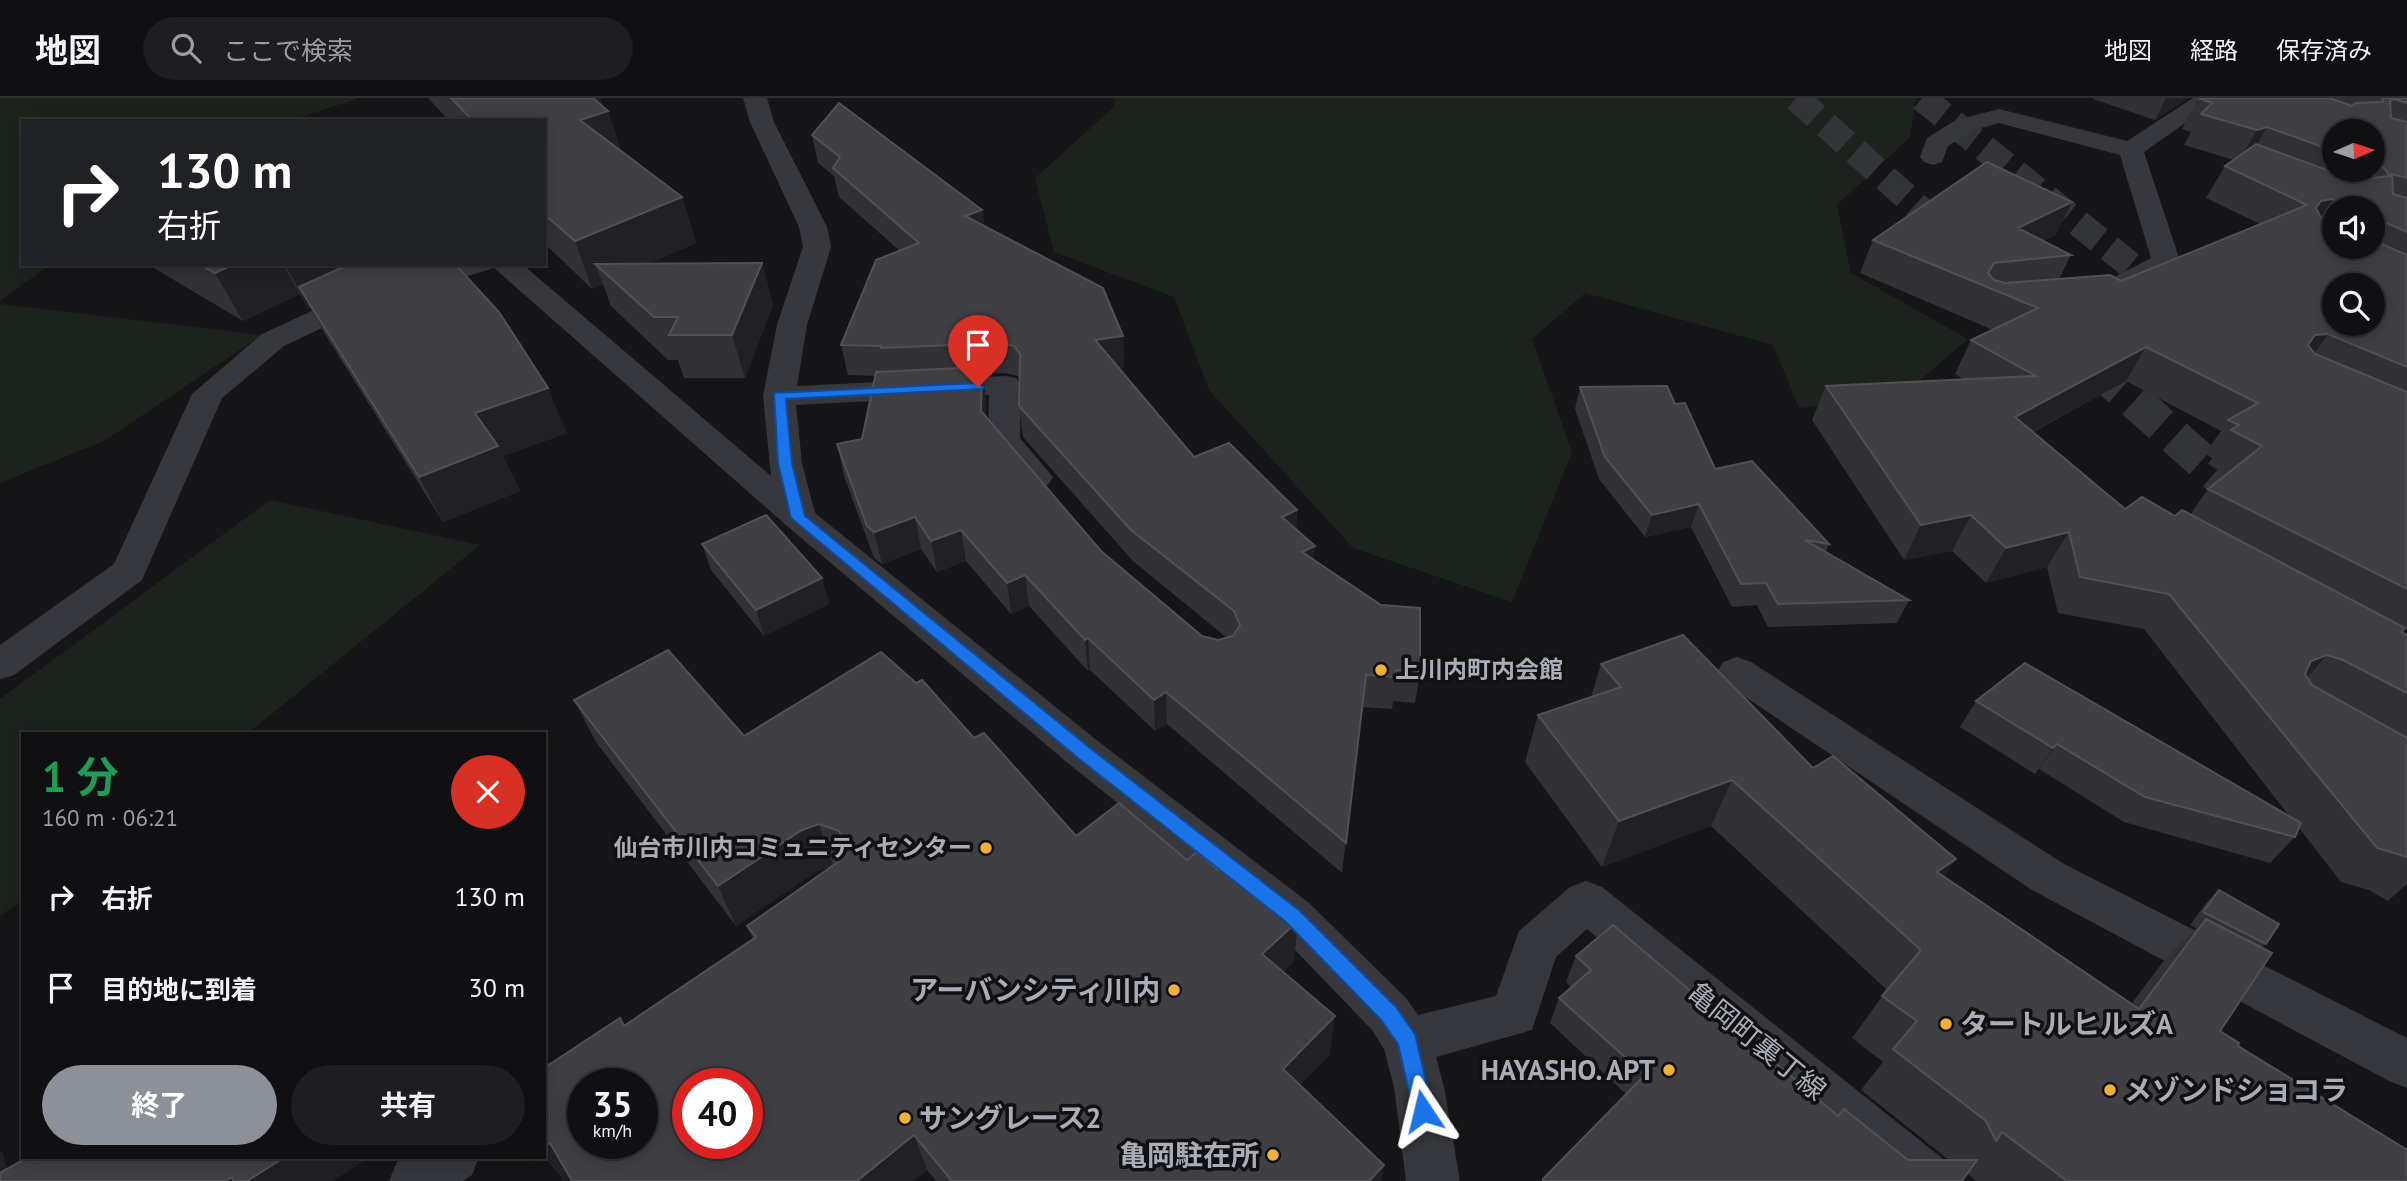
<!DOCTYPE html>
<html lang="ja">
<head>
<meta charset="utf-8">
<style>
  body { margin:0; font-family:"PT Sans","Noto Sans JP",sans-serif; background:#1e1e20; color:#f1f3f6; height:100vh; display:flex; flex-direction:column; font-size:26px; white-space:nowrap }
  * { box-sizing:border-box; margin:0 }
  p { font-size:23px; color:#9c9d9f }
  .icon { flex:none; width:38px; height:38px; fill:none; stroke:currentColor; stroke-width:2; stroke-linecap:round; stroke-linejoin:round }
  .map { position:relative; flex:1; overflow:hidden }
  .drawer { position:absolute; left:21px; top:634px; width:525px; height:427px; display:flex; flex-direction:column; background:#101012; border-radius:0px; box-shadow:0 4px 18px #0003,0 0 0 2px #303032 }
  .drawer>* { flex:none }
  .guide { position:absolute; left:21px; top:21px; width:525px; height:147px; border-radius:0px; box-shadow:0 4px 18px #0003,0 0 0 2px #303032; background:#202124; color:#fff; overflow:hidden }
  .needle { width:46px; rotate:87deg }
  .fabs { position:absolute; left:2322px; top:21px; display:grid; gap:14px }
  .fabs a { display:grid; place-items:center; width:63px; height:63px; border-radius:50%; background:#101012; box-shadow:0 4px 18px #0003,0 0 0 2px #303032; font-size:35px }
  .speed { position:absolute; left:567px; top:970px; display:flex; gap:14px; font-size:35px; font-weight:700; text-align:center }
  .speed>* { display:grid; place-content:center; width:91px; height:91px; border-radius:50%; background:#101012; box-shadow:0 4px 18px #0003,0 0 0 2px #303032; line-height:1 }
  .speed small { font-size:18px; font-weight:400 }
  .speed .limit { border:10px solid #d22; background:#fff; color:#111 }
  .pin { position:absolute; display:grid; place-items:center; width:60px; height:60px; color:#fff; margin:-72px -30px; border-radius:50% 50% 50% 0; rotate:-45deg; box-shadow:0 0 7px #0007 }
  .pin .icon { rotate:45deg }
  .me { position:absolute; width:77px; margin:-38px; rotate:350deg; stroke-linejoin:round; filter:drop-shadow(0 0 5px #0008) }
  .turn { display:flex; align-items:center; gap:24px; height:147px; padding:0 21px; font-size:32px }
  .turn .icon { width:91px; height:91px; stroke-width:2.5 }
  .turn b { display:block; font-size:49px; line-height:60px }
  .round { display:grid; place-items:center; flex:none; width:74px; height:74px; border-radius:37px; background:#1e1e20 }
  .summary { display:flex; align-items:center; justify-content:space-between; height:119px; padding:0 21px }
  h1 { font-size:42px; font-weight:700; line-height:52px; color:#1e9e55 }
  .primary-button { display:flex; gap:14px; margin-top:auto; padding:14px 21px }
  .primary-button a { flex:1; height:80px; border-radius:42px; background:#8c9099; color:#fff; font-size:28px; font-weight:700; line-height:80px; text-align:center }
  .primary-button a+a { background:#1e1e20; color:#f1f3f6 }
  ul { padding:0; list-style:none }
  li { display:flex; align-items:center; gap:21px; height:91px; padding:0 21px }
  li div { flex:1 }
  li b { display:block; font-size:26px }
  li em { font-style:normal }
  header { display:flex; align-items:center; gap:42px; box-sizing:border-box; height:98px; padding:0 35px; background:#101012; border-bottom:2px solid #303032 }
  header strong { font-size:33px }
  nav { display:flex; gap:38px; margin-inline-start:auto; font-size:24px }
  .search { width:490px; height:63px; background:#1e1e20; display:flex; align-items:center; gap:18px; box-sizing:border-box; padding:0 24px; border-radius:38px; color:#9c9d9f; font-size:26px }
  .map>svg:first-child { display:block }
  .green { fill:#1c231d }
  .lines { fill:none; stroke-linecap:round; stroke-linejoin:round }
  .highway-tunnel-far1 { stroke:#333438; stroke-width:27; stroke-dasharray:27 13; stroke-linecap:butt }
  .highway-tunnel { stroke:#333438; stroke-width:36; stroke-dasharray:36 18; stroke-linecap:butt }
  .minor { fill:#37383d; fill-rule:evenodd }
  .wall { fill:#323236; fill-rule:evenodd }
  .shaded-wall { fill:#212124 }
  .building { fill:#3f3f44; stroke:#4f5156; stroke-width:2; fill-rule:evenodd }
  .route { fill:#1a73e8; stroke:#114b97; stroke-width:2 }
  .poi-dot { fill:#f2b134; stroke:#111113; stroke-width:2.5 }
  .labels { text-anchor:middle; stroke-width:7; stroke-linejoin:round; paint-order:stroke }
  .poi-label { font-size:24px; font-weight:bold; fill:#a8adb8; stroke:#111113; text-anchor:start }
  .near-poi-label { font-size:28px; font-weight:bold; fill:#a8adb8; stroke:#111113; text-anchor:end }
  .near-street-label { font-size:28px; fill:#a8adb8; stroke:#111113 }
</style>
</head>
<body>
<header>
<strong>地図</strong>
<div class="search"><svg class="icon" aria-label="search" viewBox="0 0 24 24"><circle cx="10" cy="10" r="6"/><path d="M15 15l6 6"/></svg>ここで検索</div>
<nav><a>地図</a><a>経路</a><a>保存済み</a></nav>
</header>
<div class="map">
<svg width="2407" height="1083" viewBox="0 0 2407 1083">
  <rect width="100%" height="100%" fill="#161618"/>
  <g class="green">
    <polygon points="0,0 359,0 289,23 23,23 23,166 51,166 0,203"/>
    <polygon points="1113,0 1916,0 1910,39 1837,107 1851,175 1968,241 1904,296 1799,310 1773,247 1585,195 1532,241 1572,354 1512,504 1353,450 1209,292 1174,199 1054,154 1035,80 1115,8"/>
    <polygon points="0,206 262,237 104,343 0,385"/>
    <polygon points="270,402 480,447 248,635 23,635 23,802 0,818 0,601"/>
  </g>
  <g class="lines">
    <g class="highway-tunnel-far1">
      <polyline points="1796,0 1959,146"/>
      <polyline points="1922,0 2174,202"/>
      <polyline points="2077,252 2096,269"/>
    </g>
    <polyline class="highway-tunnel" points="2094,267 2259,414"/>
    <g class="minor">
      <polygon points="743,0 767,0 774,24 827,129 831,149 807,227 797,288 1005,278 1016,280 1021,287 1020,340 1053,379 1048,387 1036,390 1024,387 988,342 989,297 796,307 802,365 815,415 1099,644 1309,805 1406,900 1418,917 1496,898 1519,833 1570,789 1586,783 1602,789 1947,1064 1955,1083 1887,1083 1587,831 1556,859 1532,932 1436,959 1444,989 1460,1083 1406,1083 1394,989 1384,951 1372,932 1277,833 1069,666 787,428 494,170 362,211 284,248 222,300 142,482 14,577 0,581 0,547 114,466 192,296 262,236 342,199 452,166 522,166 771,378 763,298 777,227 803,149 799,129 750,24"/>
      <path d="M2193 0H2221L2144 54 2180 163 2176 169C2154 180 2125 204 2101 198L2097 192 2101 186 2151 160 2120 57 1999 25 1974 32 1948 48 1942 64 1933 67 1924 64 1920 59 1927 40 1956 22 1999 11 2127 43Z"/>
      <polygon points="1737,559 1751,564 2064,766 2407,940 2407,990 2389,983 2032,792 1723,584 1717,574 1723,564"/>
      <polygon points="406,1059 479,1059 472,1077 463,1083 389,1083 397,1064"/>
    </g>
  </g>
  <g class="wall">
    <polygon points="428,0 600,0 603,8 608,13 621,53 682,99 696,145 650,165 762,165 773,207 745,280 684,280 678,262 668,262 611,208 603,186 592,191 544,145 544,23 449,23"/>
    <polygon points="2094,0 2188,0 2155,22 2093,1"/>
    <path d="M2198 0H2407V530L2402 535 2407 537V786L2388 803 2369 792 2341 784 2299 730 2295 739 2270 765 2124 724 2039 671 2035 676 1960 629 1976 603 2290 719 2144 531 2058 515 2047 469 1986 485 1952 453 1904 462 1812 322 1826 288 1963 281 1955 276 1971 242 1993 232 1860 175 1873 142 2056 137 2043 143 2071 157 2059 181 2121 183 2260 126 2206 100 2225 68 2234 62 2184 47 2191 34 2182 31ZM2334 33H2373V72H2334ZM2334 110H2373V149H2334ZM2126 283 2221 333 2205 356 2212 360 2208 366 2226 377 2208 391 2190 417 2175 418 2125 411 2033 334Z"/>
    <path d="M812 37 982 112 984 128 1123 238 1124 269 1118 270 1194 359 1297 412 1296 431 1313 461 1420 573 1415 605 1393 603 1392 611 1362 609 1342 775 1167 626 1155 633 1090 572 1088 573 1029 508 1011 516 966 463 937 474 921 451 882 466 874 460 844 378 837 346 862 341 875 278 848 277 841 247 900 153 839 99 834 78 818 65ZM1005 275 1018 278 1020 281 1019 308 1023 339 1133 463 1227 540 1218 542 1202 538 1101 453 986 318V300L983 276Z"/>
    <polygon points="147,166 455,166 567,335 503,358 520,393 443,424 323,233 311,211 309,211 300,196 243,223"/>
    <polygon points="1580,289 1675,306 1715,371 1829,446 1826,454 1909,502 1897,525 1768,529 1757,507 1732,509 1691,429 1645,439 1599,381 1575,311"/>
    <polygon points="702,446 822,480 829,506 764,538 711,472"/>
    <polygon points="1601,566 1813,670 1944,778 2132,905 2162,865 2196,830 2190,827 2206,805 2219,792 2266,846 2262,849 2220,933 2238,948 2405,1051 2407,1050 2407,1083 1976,1083 1968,1076 1962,1083 1542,1083 1626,996 1550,925 1559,900 1571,889 1566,884 1576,858 1908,1062 1949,1062 1861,992 1883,964 1852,940 1887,892 1711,728 1602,769 1525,664 1538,617 1591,599"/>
    <polygon points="574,602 744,638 974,640 1076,738 1187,762 1218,772 1298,823 1294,863 1283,874 1330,956 1300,987 1384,1067 1381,1083 936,1083 927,1072 913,1083 565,1083 544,1059 544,1048 625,928 753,841 747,828 833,768 817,773 736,828 596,644"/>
  </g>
  <g class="shaded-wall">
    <polygon points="592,0 600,0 605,15 608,13 623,58 580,22"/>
    <polygon points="2166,0 2188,0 2155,22"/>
    <polygon points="2267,29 2249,61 2239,63 2257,32"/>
    <polygon points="682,99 696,145 613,182 595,166 603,186 592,191 575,143"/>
    <polygon points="2333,101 2312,134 2316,110 2321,103"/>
    <polygon points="2072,104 2056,137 2002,163 2018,130"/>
    <polygon points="982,112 986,141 965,118"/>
    <polygon points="762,165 773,207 745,280 732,237"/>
    <polygon points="234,166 283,166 300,196 243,223 215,175"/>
    <polygon points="285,166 436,166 299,189 311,211 309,211"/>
    <polygon points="2328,236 2304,270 2292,271 2315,237"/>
    <polygon points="1123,238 1124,269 1097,273 1095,242"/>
    <polygon points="2146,249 2126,283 1996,353 2015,319"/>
    <polygon points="982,269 986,300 986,344 981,313"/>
    <polygon points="548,290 567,335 503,358 520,393 443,424 419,379 475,315"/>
    <polygon points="1699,406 1691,429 1645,439 1652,417"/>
    <polygon points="1297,412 1295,444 1282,419"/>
    <polygon points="1971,417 1952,453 1904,462 1921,427"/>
    <polygon points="915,419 921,451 882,466 874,434"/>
    <polygon points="961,432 966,463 937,474 931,443"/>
    <polygon points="2069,434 2047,469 1986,485 2006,450"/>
    <polygon points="1315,448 1312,479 1302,454"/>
    <polygon points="1025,477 1029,508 1011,516 1007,485"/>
    <polygon points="822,480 829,506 764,538 756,512"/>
    <polygon points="1088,540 1090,572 1088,573 1085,542"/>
    <polygon points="2327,557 2296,592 2311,563"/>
    <polygon points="1166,594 1167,626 1155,633 1154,602"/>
    <polygon points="2057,646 2039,671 2035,676 2053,650"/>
    <polygon points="1732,682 1711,728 1602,769 1619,723"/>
    <polygon points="819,726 833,767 817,773 736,828 718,788 802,732"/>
    <polygon points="1956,761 1925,806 1937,774"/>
    <polygon points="1298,823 1294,863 1260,895 1262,856"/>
    <polygon points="1335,918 1330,956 1279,1008 1283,971"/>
    <polygon points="914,1037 927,1072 913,1083 857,1083"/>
    <polygon points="550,1045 573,1083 565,1083 544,1059 544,1048"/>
    <polygon points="0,1053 3,1055 9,1083 0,1083"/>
    <polygon points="285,1059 370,1059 333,1083 247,1083"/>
    <polygon points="1384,1067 1381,1083 1369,1083"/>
  </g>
  <g class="building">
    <polygon points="451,0 593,0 608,13 580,22 682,99 575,143 544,116 544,23 473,23"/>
    <path d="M2198 0H2329L2352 8 2356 5 2383 4 2382 0H2407V5L2394 1 2390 3 2391 20 2407 24V80L2392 76 2393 96 2407 100V134L2373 119V110H2354L2333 101 2321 103 2316 110 2321 120 2334 126V149H2373V142L2407 157V269L2328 236 2315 237 2308 247 2315 256 2407 294V491L2208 391 2262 348 2231 332 2239 327 2228 322 2258 305 2146 249 2015 319 2125 411 2142 399 2175 418 2182 412 2405 530 2401 534 2407 537V595L2343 562 2327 557 2311 563 2305 576 2312 587 2407 640V759L2377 750 2169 496 2080 479 2069 434 2006 450 1971 417 1921 427 1826 288 2036 278 1971 242 2038 210 1873 142 1987 64 2072 104 2018 130 2071 157 1994 165 1988 175 1994 182 2005 185 2110 177 2121 183 2307 107 2225 68 2256 46 2354 82 2390 78 2384 70 2373 66V33H2334V53L2267 29 2257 32 2201 16 2212 5ZM2334 187H2373V226H2334Z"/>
    <polygon points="839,5 982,112 965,118 1103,190 1123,238 1095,242 1194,359 1229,345 1297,412 1282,419 1315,448 1302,454 1381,507 1420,510 1420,573 1396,572 1397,579 1366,577 1346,745 1166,594 1154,602 1088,540 1085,542 1025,477 1007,485 961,432 931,443 915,419 874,434 867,428 837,346 862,341 876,274 982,269 981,313 1101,453 1202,538 1218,542 1233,538 1240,527 1234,513 1131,432 1019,308 1020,256 1014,248 1001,245 881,250 881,248 841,247 876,162 919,145 833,70 840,59 812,37"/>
    <polygon points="762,165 732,237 669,237 678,219 654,219 595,166"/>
    <polygon points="199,166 234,166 215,175"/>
    <polygon points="354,166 455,166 499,214 548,290 475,315 498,348 419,379 299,189 341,170"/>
    <polygon points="1667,288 1675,306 1685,305 1715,371 1752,363 1829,446 1805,442 1909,502 1778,506 1766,485 1741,486 1699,406 1652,417 1605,359 1580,289"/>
    <polygon points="766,417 822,480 756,512 702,446"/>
    <polygon points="1683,537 1813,670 1833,658 1956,761 1937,774 2139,911 2206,821 2272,855 2220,933 2239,945 2238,948 2407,1052 2407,1083 2067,1083 2002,1034 1996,1043 1986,1023 1893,951 1917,923 1882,898 1921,852 1732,682 1619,723 1538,617 1621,589 1601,566"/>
    <path d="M668 552 744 638 881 554 916 585 922 582 974 640 984 635 1076 738 1119 705 1187 762 1197 754 1218 772 1227 765 1298 823 1262 856 1335 918 1283 971 1384 1067 1369 1083H952L914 1037 857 1083H572L550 1045 544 1048V970L620 920 624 928 756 839 747 828 838 764 846 749 839 733 819 726 802 732 718 788 574 602ZM583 985H642V1045H583ZM688 985H747V1045H688Z"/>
    <polygon points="2025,565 2301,725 2295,739 2145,699 2057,646 2053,650 1976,603"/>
    <polygon points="2219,792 2279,826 2266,846 2203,814"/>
    <polygon points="1613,827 1838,1018 1844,1011 1908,1062 1977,1062 1962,1083 1543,1083 1543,1081 1645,977 1559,900 1591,872 1576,858"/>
    <polygon points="28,1059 285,1059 247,1083 233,1083 232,1079 226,1083 0,1083 0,1075"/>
  </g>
  <polygon class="route" points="978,285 984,289 982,291 786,301 792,365 805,418 1090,650 1300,813 1396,909 1415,936 1433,1013 1430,1020 1423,1023 1415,1020 1398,946 1381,922 1286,824 1078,660 791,420 778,365 774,295"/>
  <g class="poi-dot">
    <circle cx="1381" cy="572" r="7"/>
    <circle cx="986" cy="750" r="7"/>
    <circle cx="1174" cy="892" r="7"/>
    <circle cx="1946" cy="926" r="7"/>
    <circle cx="1669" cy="972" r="7"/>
    <circle cx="2110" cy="992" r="7"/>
    <circle cx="905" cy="1020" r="7"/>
    <circle cx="1273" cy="1057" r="7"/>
  </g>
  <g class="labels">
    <g class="poi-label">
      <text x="1395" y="580">上川内町内会館</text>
      <text x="972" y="758" text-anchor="end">仙台市川内コミュニティセンター</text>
    </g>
    <g class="near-poi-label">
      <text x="1160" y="902">アーバンシティ川内</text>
      <text x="1960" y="936" text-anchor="start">タートルヒルズA</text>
      <text x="1655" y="982">HAYASHO. APT</text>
      <text x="2124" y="1002" text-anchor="start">メゾンドショコラ</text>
      <text x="919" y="1030" text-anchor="start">サングレース2</text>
      <text x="1259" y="1067">亀岡駐在所</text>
    </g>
    <g class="near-street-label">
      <text transform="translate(1757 943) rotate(39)" y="10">亀岡町裏丁線</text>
    </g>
  </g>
</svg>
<div class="fabs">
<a><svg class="needle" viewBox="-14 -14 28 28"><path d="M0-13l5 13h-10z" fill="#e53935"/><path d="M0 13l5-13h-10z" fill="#9c9d9f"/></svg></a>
<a><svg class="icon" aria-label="sound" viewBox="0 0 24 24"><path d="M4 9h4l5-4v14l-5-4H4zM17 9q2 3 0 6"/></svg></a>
<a><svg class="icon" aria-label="search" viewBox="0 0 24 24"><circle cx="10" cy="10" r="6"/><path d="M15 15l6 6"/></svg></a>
</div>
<div class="speed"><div>35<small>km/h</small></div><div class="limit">40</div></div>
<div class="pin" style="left:978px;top:289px;background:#d93025"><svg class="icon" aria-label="arrive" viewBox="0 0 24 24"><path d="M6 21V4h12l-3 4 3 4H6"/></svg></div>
<svg class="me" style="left:1423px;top:1013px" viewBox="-20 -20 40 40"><path d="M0-17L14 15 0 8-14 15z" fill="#1a73e8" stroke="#fff" stroke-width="4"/></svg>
<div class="guide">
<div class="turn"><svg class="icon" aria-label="right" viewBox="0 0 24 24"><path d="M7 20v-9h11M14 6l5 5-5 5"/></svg><div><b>130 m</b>右折</div></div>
</div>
<section class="drawer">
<div class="summary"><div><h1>1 分</h1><p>160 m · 06:21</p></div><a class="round" style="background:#d93025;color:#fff"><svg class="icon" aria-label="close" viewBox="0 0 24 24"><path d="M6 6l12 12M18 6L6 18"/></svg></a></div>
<ul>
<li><svg class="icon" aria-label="right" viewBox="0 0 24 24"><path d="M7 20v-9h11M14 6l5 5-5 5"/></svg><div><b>右折</b></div><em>130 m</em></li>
<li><svg class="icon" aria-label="arrive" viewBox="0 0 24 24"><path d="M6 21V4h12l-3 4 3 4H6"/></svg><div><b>目的地に到着</b></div><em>30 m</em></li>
</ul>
<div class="primary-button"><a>終了</a><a>共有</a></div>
</section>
</div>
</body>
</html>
